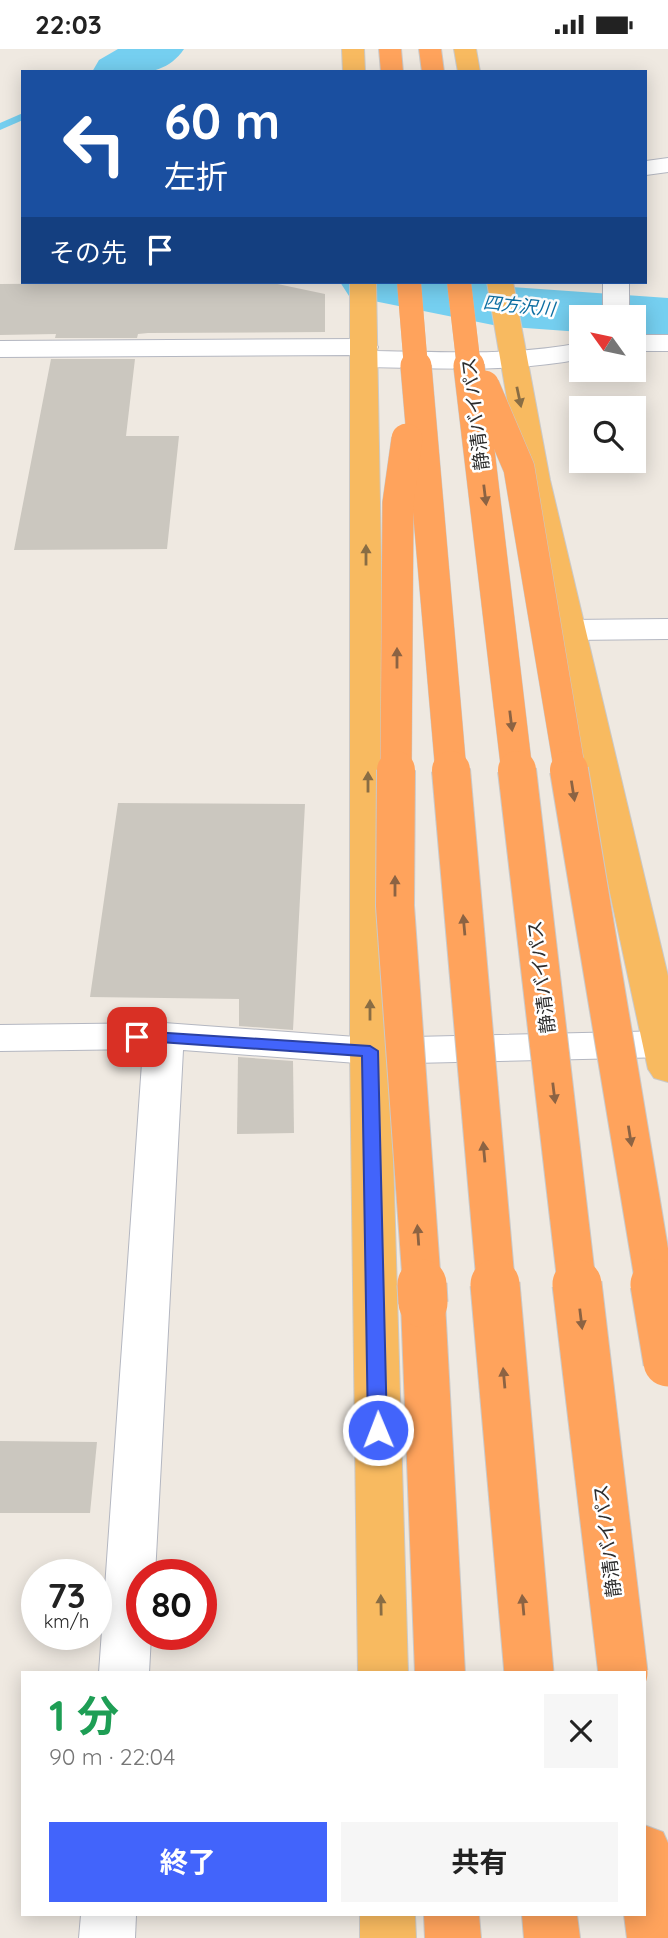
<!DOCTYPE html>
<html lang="ja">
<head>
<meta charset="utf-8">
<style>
  body { margin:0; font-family:Quicksand,"Noto Sans JP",sans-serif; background:#f6f6f6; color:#222; height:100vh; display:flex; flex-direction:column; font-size:26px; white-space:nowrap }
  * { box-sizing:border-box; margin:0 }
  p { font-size:23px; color:#767676 }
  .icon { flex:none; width:38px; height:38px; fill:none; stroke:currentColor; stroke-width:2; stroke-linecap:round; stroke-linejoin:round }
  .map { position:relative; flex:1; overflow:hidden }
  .panel { position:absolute; left:21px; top:1622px; width:625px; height:245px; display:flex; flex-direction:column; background:#fff; border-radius:0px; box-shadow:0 4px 18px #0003 }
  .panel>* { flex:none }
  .top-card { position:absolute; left:21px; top:21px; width:626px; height:214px; border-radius:0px; box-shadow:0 4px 18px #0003; background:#1a4fa0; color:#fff; overflow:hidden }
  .needle { width:46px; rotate:303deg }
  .fabs { position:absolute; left:569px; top:256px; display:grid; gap:14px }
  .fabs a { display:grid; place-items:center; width:77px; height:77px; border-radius:0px; background:#fff; box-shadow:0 4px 18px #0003; font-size:35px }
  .speed { position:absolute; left:21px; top:1510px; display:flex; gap:14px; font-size:35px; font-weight:700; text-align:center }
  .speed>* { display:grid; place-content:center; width:91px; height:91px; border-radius:50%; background:#fff; box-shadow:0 4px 18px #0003; line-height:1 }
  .speed small { font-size:18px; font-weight:400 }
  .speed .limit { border:10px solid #d22; background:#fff; color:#111 }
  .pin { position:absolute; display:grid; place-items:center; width:60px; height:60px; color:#fff; margin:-30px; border-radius:14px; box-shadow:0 4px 10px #0006 }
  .me { position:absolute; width:77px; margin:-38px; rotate:359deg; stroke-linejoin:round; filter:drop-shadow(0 0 5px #0008) }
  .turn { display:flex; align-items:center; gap:24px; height:147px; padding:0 28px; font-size:32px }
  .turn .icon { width:91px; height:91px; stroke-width:2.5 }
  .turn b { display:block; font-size:49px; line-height:60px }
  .then { display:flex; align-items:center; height:66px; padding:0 28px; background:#0003; gap:14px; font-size:26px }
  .round { display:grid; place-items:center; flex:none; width:74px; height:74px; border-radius:0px; background:#f6f6f6 }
  .head { display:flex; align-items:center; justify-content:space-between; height:119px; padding:0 28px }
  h1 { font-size:42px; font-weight:700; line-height:52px; color:#1e9e55 }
  .cta { display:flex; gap:14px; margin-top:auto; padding:14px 28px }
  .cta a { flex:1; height:80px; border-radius:0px; background:#4264fb; color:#fff; font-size:28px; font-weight:700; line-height:80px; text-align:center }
  .cta a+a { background:#f6f6f6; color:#222 }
  .status { display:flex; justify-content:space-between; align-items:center; height:49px; padding:0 35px; background:#fff; direction:ltr }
  .status svg { height:19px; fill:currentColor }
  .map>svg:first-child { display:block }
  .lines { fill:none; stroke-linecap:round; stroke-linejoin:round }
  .stream { fill:#75cff0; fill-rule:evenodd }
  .river { fill:#75cff0; fill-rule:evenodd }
  .building { fill:#cbc7bf }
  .minor-casing { stroke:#b4b7c1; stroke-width:2 }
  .trunk-casing { stroke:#c9c9c9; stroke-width:2 }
  .motorway-casing { stroke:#c9c9c9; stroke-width:2 }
  .minor { fill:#fff; fill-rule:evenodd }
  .trunk { fill:#f8ba60; fill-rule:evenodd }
  .motorway { fill:#ffa35c; fill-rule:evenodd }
  .motorway-bridge-far3-casing { stroke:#c9c9c9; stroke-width:24; stroke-linecap:butt }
  .motorway-bridge-far2-casing { stroke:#c9c9c9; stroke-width:32; stroke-linecap:butt }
  .motorway-bridge-far1-casing { stroke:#c9c9c9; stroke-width:40; stroke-linecap:butt }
  .motorway-bridge-casing { stroke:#c9c9c9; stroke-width:51; stroke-linecap:butt }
  .motorway-bridge-far3 { stroke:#ffa35c; stroke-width:24 }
  .motorway-bridge-far2 { stroke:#ffa35c; stroke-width:31 }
  .motorway-bridge-far1 { stroke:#ffa35c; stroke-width:38 }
  .motorway-bridge { stroke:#ffa35c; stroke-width:49 }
  .oneway { fill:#896d44 }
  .oneway2 { fill:#8c6343 }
  .route { fill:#4264fb; stroke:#2b41a3; stroke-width:2 }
  .labels { text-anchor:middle; stroke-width:5; stroke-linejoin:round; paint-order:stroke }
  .far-water-label { font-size:18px; font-style:italic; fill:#0d6fa3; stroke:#fff }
  .street-label { font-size:19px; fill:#2e2e2e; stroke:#fff }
</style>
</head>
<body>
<div class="status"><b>22:03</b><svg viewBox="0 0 49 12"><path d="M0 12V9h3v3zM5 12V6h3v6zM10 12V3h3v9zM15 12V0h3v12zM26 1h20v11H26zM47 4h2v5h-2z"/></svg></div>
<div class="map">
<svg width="668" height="1889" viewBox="0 0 668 1889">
  <rect width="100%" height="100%" fill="#efe9e1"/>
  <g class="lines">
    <g class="stream">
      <polygon points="120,17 124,20 122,23 111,23"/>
      <polygon points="23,64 23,71 0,81 0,74"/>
    </g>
    <g class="river">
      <path d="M118 0H184C162 32 127 23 92 23L99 11Z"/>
      <polygon points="340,233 475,233 498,237 668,249 668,289 634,287 634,268 581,268 581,283 498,277 349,247"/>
    </g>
  </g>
  <g class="building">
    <polygon points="268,233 325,245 325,283 148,284 138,285 137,289 55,289 56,285 0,286 0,235"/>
    <polygon points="51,310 135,310 126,387 179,387 167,500 14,501"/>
    <polygon points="118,754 305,755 293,981 239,977 239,950 90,948"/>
    <polygon points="238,1008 293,1012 294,1084 237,1085"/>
    <polygon points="0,1392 97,1393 90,1464 0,1464"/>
  </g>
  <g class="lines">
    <defs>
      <g id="minor">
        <polygon points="668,109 668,123 646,126 646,112"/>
        <rect x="603" y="233" width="26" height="35"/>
        <rect x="634" y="286" width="34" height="16"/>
        <path d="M365 290 374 292 378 298 376 302C445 303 513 307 581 294V310C510 324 437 319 365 318L355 316 352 310 354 306 0 308V292Z"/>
        <polygon points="668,570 668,590 569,591 558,588 553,581 558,574 569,571"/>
        <polygon points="164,974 370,989 668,982 668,1008 370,1015 183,1001 155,1526 142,1526 142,1586 151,1586 149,1624 99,1624 143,1000 0,1002 0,976"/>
        <polygon points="81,1866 136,1866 135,1889 79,1889"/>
      </g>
      <g id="trunk">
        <polygon points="342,0 364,0 365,23 343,23"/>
        <polygon points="454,0 476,0 480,23 458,23"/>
        <polygon points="350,233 376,233 390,1002 408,1624 358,1624 350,1002"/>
        <polygon points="487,233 513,233 550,431 668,927 668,1033 654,1029 648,1020 521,431"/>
        <polygon points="360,1866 415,1866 416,1889 360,1889"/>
      </g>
      <g id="motorway">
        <polygon points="379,0 401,0 403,23 381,23"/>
        <polygon points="419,0 441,0 444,23 422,23"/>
        <polygon points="423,1238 439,1243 445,1254 465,1624 415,1624 401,1254 407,1243"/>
        <polygon points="644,1776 663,1783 668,1794 668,1889 627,1889 624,1866 644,1866"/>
        <polygon points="424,1866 479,1866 481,1889 425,1889"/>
        <polygon points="522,1866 577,1866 580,1889 524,1889"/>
      </g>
    </defs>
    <use href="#minor" class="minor-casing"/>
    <use href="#trunk" class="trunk-casing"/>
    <use href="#motorway" class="motorway-casing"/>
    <use href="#minor" class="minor"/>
    <use href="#trunk" class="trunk"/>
    <use href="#motorway" class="motorway"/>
    <defs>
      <g id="motorway-bridge-far3">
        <polyline points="409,233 416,319"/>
        <polyline points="459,233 469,319"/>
      </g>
      <g id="motorway-bridge-far2">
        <polyline points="416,317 451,723"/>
        <polyline points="469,317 517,723"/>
        <polyline points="484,337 519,419 570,723"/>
        <polyline points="396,723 398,454 407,390"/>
      </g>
      <g id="motorway-bridge-far1">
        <polyline points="396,721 395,857 422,1237"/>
        <polyline points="451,721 496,1237"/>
        <polyline points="517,721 577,1237"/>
        <polyline points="569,721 655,1237"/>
      </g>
      <g id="motorway-bridge">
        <polyline points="422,1235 423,1254"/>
        <polyline points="495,1235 529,1624"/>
        <polyline points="577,1235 623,1624"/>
        <polyline points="655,1235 668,1313"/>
      </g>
    </defs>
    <use href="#motorway-bridge-far3" class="motorway-bridge-far3-casing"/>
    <use href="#motorway-bridge-far2" class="motorway-bridge-far2-casing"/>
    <use href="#motorway-bridge-far1" class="motorway-bridge-far1-casing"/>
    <use href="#motorway-bridge" class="motorway-bridge-casing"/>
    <use href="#motorway-bridge-far3" class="motorway-bridge-far3"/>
    <use href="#motorway-bridge-far2" class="motorway-bridge-far2"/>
    <use href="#motorway-bridge-far1" class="motorway-bridge-far1"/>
    <use href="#motorway-bridge" class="motorway-bridge"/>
  </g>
  <defs><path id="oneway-solid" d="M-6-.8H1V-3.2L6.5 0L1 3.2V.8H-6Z" transform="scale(1.75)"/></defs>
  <g class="oneway">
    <use href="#oneway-solid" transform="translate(519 348) rotate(78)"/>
    <use href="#oneway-solid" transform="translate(366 506) rotate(-90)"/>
    <use href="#oneway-solid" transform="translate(368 733) rotate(-90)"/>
    <use href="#oneway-solid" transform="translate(370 961) rotate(-90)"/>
    <use href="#oneway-solid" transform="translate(381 1556) rotate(-91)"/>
  </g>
  <g class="oneway2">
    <use href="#oneway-solid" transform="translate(485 446) rotate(83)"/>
    <use href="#oneway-solid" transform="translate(397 609) rotate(-90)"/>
    <use href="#oneway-solid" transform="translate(511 672) rotate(83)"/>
    <use href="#oneway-solid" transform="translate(573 742) rotate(81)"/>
    <use href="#oneway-solid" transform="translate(395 837) rotate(-90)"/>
    <use href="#oneway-solid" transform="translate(464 876) rotate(-95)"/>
    <use href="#oneway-solid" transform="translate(554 1044) rotate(83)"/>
    <use href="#oneway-solid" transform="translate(630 1087) rotate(81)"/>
    <use href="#oneway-solid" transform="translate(484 1103) rotate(-95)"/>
    <use href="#oneway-solid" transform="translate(418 1186) rotate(-94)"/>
    <use href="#oneway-solid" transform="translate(581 1270) rotate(83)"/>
    <use href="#oneway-solid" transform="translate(504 1329) rotate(-95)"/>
    <use href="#oneway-solid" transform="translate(523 1556) rotate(-95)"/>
  </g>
  <polygon class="route" points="137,982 370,997 378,1002 387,1381 384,1386 378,1388 371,1386 368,1381 362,1007 131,991 129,988 131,984"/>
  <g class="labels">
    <g class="far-water-label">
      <text transform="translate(519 257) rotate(6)" y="6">四方沢川</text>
    </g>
    <g class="street-label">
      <text transform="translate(475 365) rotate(-97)" y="7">静清バイパス</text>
      <text transform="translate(541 928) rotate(-97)" y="7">静清バイパス</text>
      <text transform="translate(607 1492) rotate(-97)" y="7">静清バイパス</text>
    </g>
  </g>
</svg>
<div class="fabs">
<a><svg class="needle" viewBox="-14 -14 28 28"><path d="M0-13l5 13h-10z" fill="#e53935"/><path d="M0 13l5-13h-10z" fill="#767676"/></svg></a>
<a><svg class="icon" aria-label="search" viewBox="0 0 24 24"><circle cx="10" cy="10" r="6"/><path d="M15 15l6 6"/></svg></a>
</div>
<div class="speed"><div>73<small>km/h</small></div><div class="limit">80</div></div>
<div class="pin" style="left:137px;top:988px;background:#d93025"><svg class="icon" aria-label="arrive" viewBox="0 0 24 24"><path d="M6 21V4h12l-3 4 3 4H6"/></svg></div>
<svg class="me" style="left:378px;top:1381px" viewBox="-20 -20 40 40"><circle r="17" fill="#4264fb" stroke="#fff" stroke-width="3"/><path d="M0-11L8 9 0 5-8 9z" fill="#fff"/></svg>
<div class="top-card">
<div class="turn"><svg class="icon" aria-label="left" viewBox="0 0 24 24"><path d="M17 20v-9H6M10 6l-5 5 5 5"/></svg><div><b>60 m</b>左折</div></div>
<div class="then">その先<svg class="icon" aria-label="arrive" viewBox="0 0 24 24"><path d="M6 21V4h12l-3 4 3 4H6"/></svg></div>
</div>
<section class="panel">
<div class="head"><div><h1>1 分</h1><p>90 m · 22:04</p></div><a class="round"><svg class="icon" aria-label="close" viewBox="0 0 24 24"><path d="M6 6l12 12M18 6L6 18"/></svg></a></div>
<div class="cta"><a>終了</a><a>共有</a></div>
</section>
</div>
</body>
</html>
